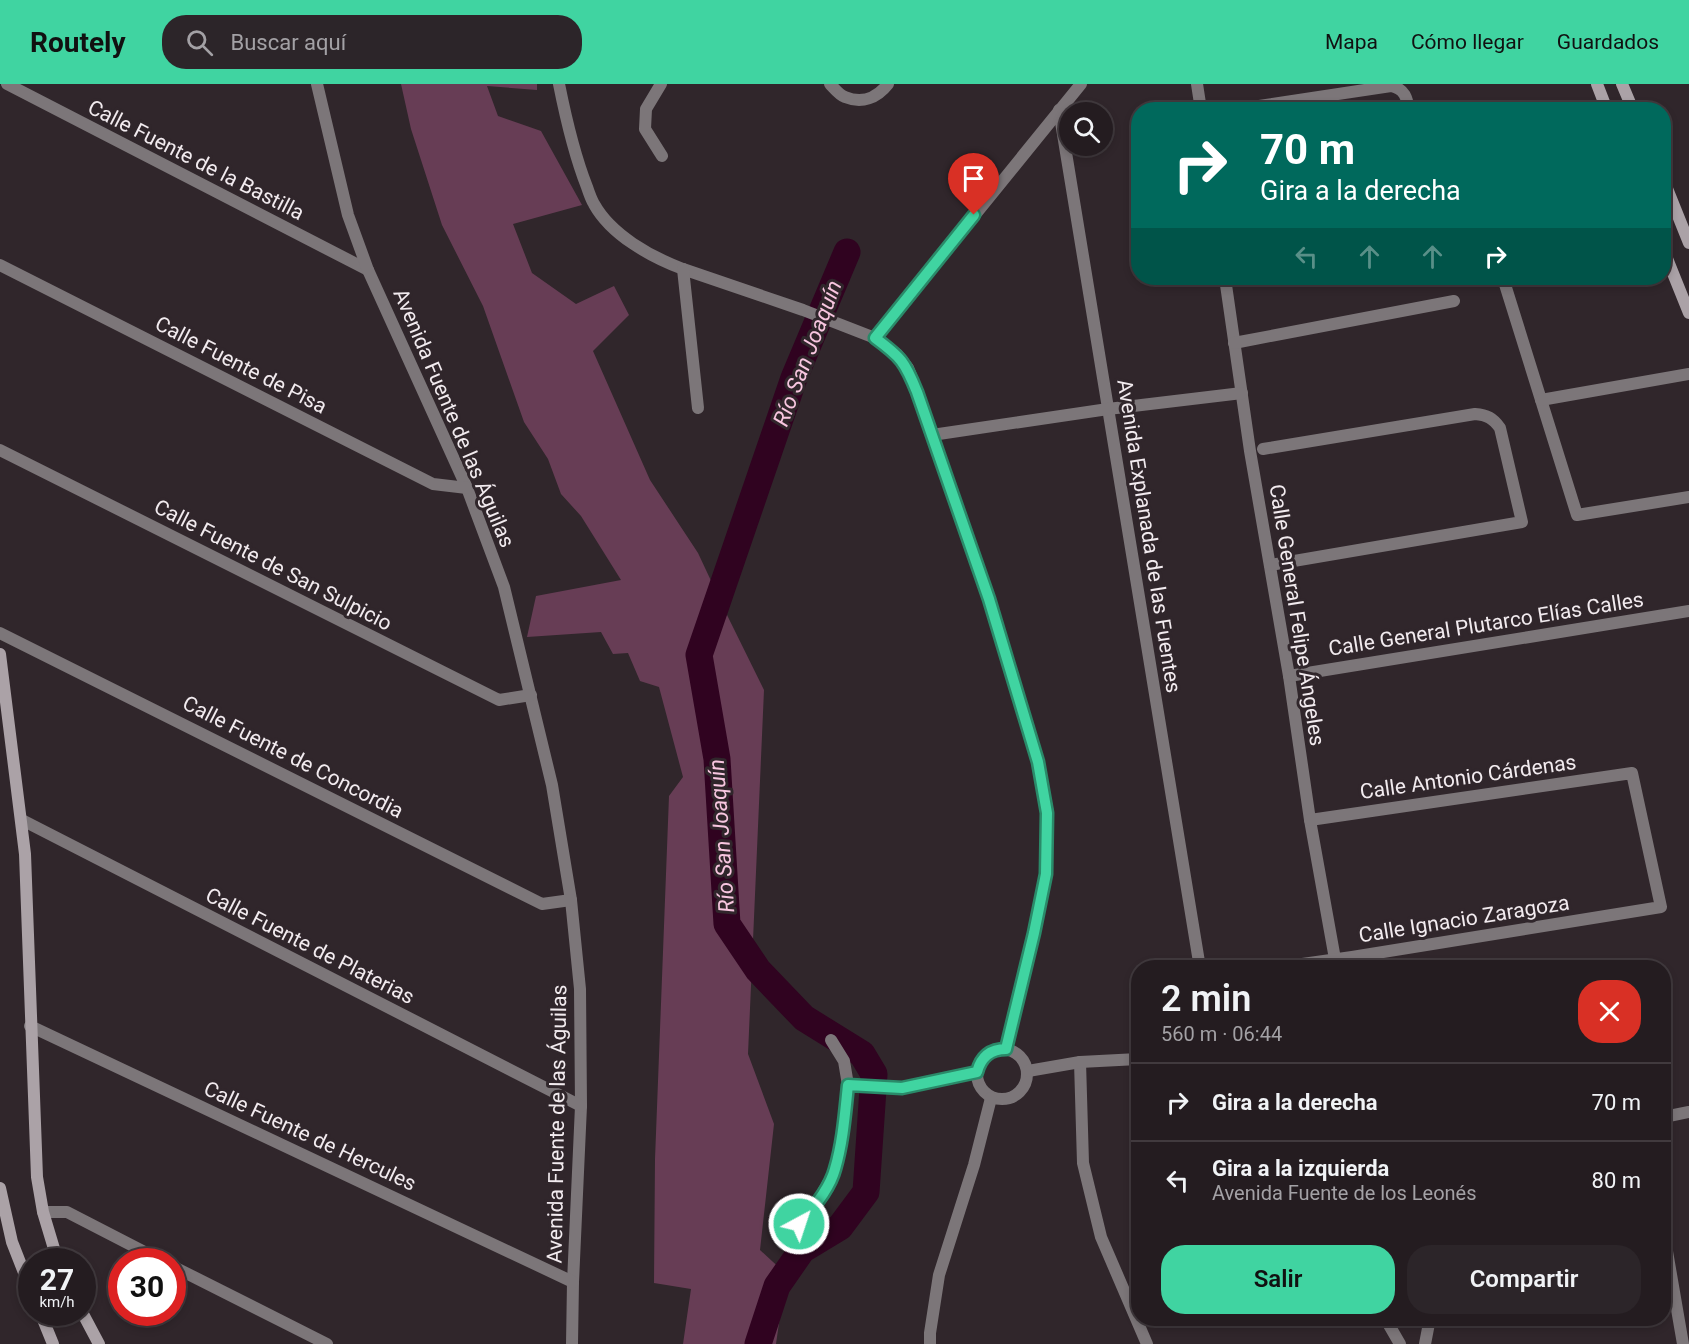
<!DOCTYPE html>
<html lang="es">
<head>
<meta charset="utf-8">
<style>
  body { margin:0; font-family:Roboto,sans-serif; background:#2c2529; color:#f1f3f6; height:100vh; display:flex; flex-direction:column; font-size:22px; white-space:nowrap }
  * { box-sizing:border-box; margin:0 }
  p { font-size:20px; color:#a3a1a5 }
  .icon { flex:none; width:33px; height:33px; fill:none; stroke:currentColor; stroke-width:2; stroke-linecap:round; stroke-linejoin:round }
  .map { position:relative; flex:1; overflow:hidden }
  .side { position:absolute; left:1131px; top:876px; width:540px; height:366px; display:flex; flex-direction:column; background:#241c20; border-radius:24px; box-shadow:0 3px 9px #0003,0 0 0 2px #413a3e }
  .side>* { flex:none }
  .banner { position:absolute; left:1131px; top:18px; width:540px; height:183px; border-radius:24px; box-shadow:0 3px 9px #0003,0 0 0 2px #413a3e; background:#00695c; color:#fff; overflow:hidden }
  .fabs { position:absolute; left:1059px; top:18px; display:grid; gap:12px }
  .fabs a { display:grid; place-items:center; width:54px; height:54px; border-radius:50%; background:#241c20; box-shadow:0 3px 9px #0003,0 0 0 2px #413a3e; font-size:30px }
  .speed { position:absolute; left:18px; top:1164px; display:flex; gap:12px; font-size:30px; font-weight:700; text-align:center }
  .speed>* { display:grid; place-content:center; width:78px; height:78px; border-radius:50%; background:#241c20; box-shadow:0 3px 9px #0003,0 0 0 2px #413a3e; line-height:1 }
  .speed small { font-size:15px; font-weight:400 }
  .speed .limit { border:9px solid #d22; background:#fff; color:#111 }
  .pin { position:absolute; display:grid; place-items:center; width:51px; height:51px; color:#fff; margin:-62px -26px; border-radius:50% 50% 50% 0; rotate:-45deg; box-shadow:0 0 6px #0007 }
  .pin .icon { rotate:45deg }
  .me { position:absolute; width:66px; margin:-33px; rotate:40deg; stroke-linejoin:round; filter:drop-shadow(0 0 4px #0008) }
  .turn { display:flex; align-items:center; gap:21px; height:126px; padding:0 30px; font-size:27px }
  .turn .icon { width:78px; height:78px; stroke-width:2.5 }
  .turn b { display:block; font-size:42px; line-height:51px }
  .lanes { display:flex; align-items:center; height:57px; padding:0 30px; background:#0003; justify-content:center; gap:30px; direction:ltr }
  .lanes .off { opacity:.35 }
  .round { display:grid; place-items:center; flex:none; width:63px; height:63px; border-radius:24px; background:#2c2529 }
  .head { display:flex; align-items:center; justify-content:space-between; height:102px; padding:0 30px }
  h1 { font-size:36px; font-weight:600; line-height:45px }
  .button { display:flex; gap:12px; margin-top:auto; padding:12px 30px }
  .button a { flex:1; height:69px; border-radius:24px; background:#40d4a1; color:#111; font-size:24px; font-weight:600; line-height:69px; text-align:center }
  .button a+a { background:#2c2529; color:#f1f3f6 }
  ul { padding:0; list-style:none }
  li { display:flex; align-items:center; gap:18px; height:78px; padding:0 30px; border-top:2px solid #413a3e }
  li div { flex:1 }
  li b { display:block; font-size:22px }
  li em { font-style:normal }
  header { display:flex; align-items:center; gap:36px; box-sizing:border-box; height:84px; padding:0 30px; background:#40d4a1; color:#111 }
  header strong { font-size:28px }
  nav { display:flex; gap:33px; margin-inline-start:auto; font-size:21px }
  .search { width:420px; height:54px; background:#2c2529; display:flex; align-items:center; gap:15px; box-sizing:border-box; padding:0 21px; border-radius:24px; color:#a3a1a5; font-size:22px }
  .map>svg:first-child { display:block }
  .green { fill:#673d55 }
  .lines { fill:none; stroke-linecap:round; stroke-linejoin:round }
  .river { stroke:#300320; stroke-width:27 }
  .minor { stroke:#7c7679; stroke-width:12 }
  .secondary { stroke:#aba2a7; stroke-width:12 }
  .route-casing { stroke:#2a8a69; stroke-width:15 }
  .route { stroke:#40d4a1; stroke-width:10 }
  .labels { text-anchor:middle; stroke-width:6; stroke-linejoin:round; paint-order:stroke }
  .street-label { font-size:21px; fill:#f2ebef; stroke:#30262b }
  .water-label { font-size:22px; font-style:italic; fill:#f8c6e0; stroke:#30262b }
</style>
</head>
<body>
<header>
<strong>Routely</strong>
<div class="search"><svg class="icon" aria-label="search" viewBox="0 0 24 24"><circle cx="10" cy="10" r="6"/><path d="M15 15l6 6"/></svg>Buscar aquí</div>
<nav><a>Mapa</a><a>Cómo llegar</a><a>Guardados</a></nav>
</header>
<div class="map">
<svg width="1689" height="1260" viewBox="0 0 1689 1260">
  <rect width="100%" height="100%" fill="#30262b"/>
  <polygon class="green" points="401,0 537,0 537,6 487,2 498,32 541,47 582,121 513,140 532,189 576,220 614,202 629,231 593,267 650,396 698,469 728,533 764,606 748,970 774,1040 760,1166 786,1190 776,1260 683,1260 691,1205 654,1199 655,1075 669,712 683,693 659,603 640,597 628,569 613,570 601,548 527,553 536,512 621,496 581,432 561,410 548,375 524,338 483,222 442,141 411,45"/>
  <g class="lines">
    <polyline class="river" points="758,1260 777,1202 802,1166 840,1143 866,1108 874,990 862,970 804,934 758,886 727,840 717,675 699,571 794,294 847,168"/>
    <g class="minor">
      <polyline points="7,0 368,186"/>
      <polyline points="317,0 348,131 368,186 467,404 504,503 552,701 571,816 580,905 581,1022 573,1198 572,1260"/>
      <path d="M559 0C566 35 574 70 587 103 589 109 591 115 594 120 611 151 651 173 683 185L803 226 875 254 897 270 908 284 917 307 989 515 1038 678 1048 729 1046 790 1034 849 1006 965"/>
      <polyline points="661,0 646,25 645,45 662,72"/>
      <path d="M830 0C834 4 839 11 845 13 862 20 877 14 888 0"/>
      <polyline points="1197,0 1201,26"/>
      <polyline points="1450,24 1451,26"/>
      <polyline points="1059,26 1200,884"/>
      <path d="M1232 26 1391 2C1405 5 1407 14 1409 26"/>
      <polyline points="0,181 433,400 467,404"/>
      <polyline points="683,185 698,324"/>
      <polyline points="1225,194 1250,367 1289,592 1310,736 1335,875"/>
      <polyline points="1503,194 1577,431 1689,413"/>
      <polyline points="875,254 1081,0"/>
      <polyline points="1234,259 1454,217"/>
      <polyline points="1541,316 1689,290"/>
      <polyline points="932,351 1108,325 1242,309"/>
      <path d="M1263 365 1475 330C1487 331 1493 334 1500 344L1522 438 1270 481"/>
      <polyline points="0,366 499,616 531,611"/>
      <polyline points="0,549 542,820 571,816"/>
      <polyline points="1289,592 1689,527"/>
      <polyline points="22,736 581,1022"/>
      <polyline points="1274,884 1352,873 1661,823 1632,689 1310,736"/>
      <polyline points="30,942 573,1198"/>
      <circle cx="1002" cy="990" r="25"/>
      <polyline points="1080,978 1083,1079 1101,1153 1147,1260"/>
      <polyline points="1028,987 1080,978 1138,975"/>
      <polyline points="848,1001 902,1004 977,988"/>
      <polyline points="1664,1033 1689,1028"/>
      <polyline points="43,1128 67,1128 164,1178"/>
      <polyline points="799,1140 814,1124 835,1087 843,1045 848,1001 844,977 831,956"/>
      <polyline points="1664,1150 1683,1260"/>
      <polyline points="172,1182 327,1260"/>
      <polyline points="1385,1234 1400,1260"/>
      <polyline points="930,1260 930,1249 939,1191 974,1081 991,1014"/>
      <polyline points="1425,1260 1430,1234"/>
    </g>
    <g class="secondary">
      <polyline points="1597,0 1607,26"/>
      <polyline points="1622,0 1633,26"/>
      <polyline points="1664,97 1689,159"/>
      <polyline points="1664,167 1689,229"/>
      <polyline points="0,570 25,770 37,1093 43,1128 58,1178"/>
      <polyline points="0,1104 12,1158 32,1209"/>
      <polyline points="40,1228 53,1260"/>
      <polyline points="82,1228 99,1260"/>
    </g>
  </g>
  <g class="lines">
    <defs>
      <path id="route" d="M799 1140C812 1126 830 1104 835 1085 843 1058 845 1029 848 1001L902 1004 977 988C981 973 990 965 1006 965L1034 849 1046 790 1047 729 1038 678 989 515 917 308C905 278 901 273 875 254L974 131"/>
    </defs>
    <use href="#route" class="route-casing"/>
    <use href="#route" class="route"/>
  </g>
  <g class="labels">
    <g class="street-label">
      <text transform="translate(196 76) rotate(27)" y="7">Calle Fuente de la Bastilla</text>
      <text transform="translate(241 281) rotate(27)" y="7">Calle Fuente de Pisa</text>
      <text transform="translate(454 334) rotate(67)" y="7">Avenida Fuente de las Águilas</text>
      <text transform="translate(1149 452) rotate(81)" y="7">Avenida Explanada de las Fuentes</text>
      <text transform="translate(273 481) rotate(27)" y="7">Calle Fuente de San Sulpicio</text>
      <text transform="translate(1297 531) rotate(81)" y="7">Calle General Felipe Ángeles</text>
      <text transform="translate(1486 540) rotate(-9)" y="7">Calle General Plutarco Elías Calles</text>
      <text transform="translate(293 673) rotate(27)" y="7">Calle Fuente de Concordia</text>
      <text transform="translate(1468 693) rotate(-8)" y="7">Calle Antonio Cárdenas</text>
      <text transform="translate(1464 835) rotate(-9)" y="7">Calle Ignacio Zaragoza</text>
      <text transform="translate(310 862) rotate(27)" y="7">Calle Fuente de Platerias</text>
      <text transform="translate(557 1040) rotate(-89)" y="7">Avenida Fuente de las Águilas</text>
      <text transform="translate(310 1052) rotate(25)" y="7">Calle Fuente de Hercules</text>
    </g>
    <g class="water-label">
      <text transform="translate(807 269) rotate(-69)" y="8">Río San Joaquín</text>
      <text transform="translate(721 752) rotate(-94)" y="8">Río San Joaquín</text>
    </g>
  </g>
</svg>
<div class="fabs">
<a><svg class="icon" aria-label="search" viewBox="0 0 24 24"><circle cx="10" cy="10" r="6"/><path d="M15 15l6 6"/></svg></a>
</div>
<div class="speed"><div>27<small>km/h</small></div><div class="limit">30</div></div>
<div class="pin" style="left:974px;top:131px;background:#d93025"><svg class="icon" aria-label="arrive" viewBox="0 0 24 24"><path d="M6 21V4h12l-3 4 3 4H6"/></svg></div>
<svg class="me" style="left:799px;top:1140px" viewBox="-20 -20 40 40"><circle r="17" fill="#40d4a1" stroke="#fff" stroke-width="3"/><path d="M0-11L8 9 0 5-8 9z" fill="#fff"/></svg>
<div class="banner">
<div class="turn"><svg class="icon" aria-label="right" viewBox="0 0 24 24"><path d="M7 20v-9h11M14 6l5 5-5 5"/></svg><div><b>70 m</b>Gira a la derecha</div></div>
<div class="lanes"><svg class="icon off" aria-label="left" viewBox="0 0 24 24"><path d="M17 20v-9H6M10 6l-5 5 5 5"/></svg><svg class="icon off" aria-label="ahead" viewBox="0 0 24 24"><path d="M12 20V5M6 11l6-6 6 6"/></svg><svg class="icon off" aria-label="ahead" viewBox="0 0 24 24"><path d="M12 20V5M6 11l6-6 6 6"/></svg><svg class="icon" aria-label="right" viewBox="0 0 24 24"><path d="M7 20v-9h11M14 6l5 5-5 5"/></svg></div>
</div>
<section class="side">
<div class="head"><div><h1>2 min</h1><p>560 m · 06:44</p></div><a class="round" style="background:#d93025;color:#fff"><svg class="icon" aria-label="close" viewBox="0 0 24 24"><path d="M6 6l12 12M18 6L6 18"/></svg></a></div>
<ul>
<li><svg class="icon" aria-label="right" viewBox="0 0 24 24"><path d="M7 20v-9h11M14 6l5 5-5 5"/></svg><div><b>Gira a la derecha</b></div><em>70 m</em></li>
<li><svg class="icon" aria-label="left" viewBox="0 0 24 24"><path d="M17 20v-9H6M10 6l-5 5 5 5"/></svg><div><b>Gira a la izquierda</b><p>Avenida Fuente de los Leonés</p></div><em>80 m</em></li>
</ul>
<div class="button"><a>Salir</a><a>Compartir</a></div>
</section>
</div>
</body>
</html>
